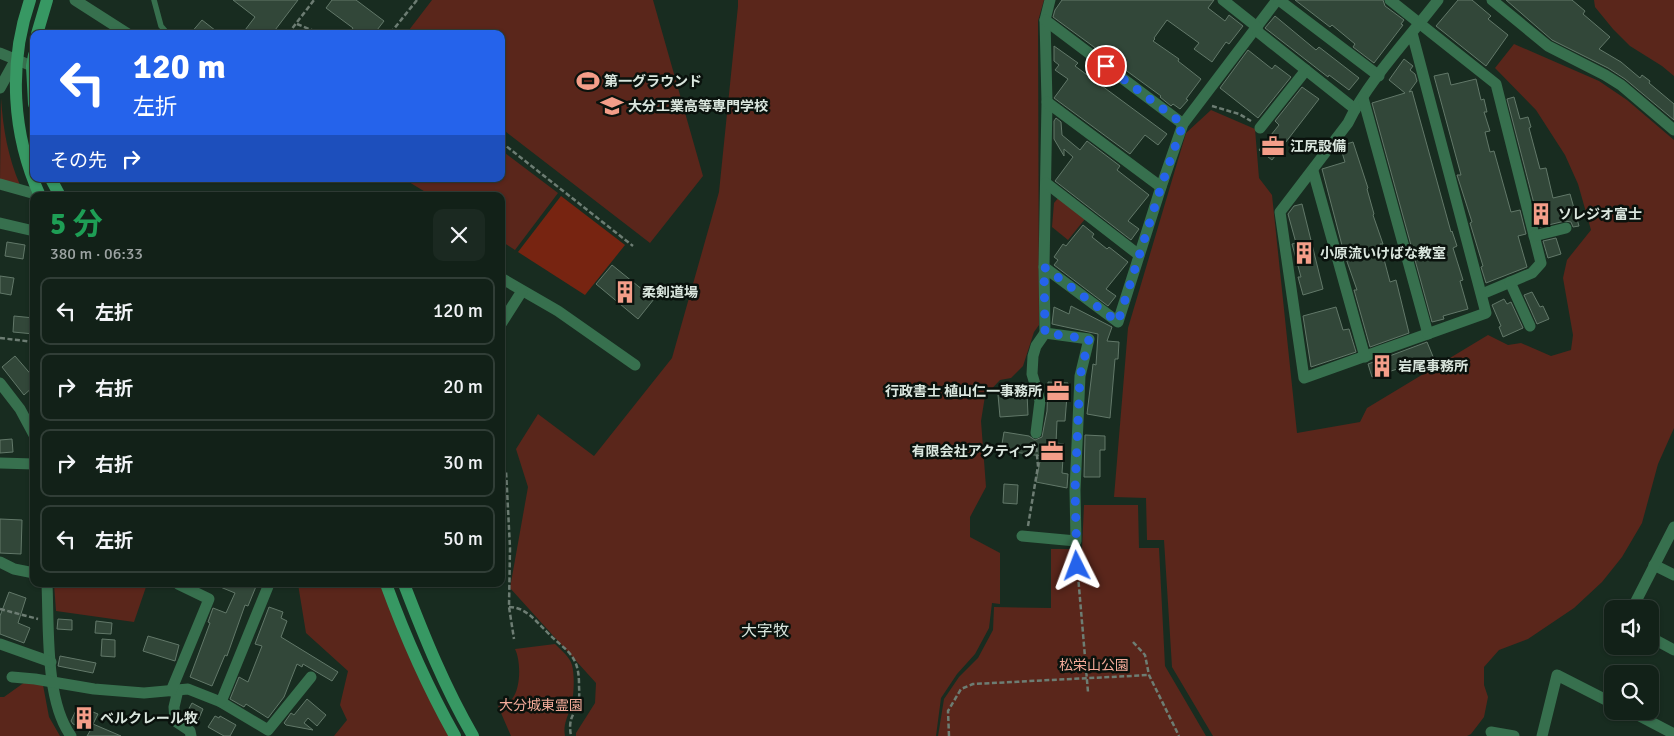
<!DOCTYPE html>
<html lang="ja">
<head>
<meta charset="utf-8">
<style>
  body { margin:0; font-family:Signika,"Noto Sans JP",sans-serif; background:#1b2921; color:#f1f3f6; height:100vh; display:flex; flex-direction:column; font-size:19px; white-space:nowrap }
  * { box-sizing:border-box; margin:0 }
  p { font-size:16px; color:#9ca3a2 }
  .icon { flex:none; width:28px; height:28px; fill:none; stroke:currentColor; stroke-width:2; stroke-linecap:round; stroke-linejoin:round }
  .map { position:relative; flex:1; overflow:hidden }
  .panel { position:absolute; left:30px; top:192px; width:475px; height:395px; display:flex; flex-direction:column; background:#122118; border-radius:10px; box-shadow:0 1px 4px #0004,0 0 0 1px #313e37 }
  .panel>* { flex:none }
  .banner { position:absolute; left:30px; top:30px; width:475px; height:152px; border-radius:10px; box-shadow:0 1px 4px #0004,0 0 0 1px #313e37; background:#2563eb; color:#fff; overflow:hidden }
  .controls { position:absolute; left:1604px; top:600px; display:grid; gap:10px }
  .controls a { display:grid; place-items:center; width:55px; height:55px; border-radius:10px; background:#122118; box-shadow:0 1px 4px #0004,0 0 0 1px #313e37; font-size:25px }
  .pin { position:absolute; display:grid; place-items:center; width:42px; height:42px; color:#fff; margin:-21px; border:2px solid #fff; border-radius:50%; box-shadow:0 1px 5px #0007 }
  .me { position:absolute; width:55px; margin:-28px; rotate:357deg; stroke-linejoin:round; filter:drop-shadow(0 0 4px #0008) }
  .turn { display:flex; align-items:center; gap:18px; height:105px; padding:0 20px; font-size:22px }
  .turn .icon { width:65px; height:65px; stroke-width:2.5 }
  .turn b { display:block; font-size:35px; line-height:42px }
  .then { display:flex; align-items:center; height:48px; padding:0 20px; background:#0003; gap:10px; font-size:19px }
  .round { display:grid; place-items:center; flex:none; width:52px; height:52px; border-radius:10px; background:#1b2921 }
  .summary { display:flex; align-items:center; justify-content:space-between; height:85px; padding:0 20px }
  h1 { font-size:30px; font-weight:700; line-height:38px; color:#1e9e55 }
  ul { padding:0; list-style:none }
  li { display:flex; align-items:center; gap:15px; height:68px; margin:0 10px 8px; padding:0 10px; border:2px solid #313e37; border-radius:10px }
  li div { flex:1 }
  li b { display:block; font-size:19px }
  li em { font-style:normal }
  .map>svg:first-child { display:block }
  .green { fill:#5a261b }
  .water { fill:#772411 }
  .building { fill:#324739; stroke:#627869 }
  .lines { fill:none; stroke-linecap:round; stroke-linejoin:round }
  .path { stroke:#6d7d73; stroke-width:2.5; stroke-dasharray:5 2.5; stroke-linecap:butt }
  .lane { stroke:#37704e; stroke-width:5.5 }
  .street { stroke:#37704e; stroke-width:11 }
  .secondary { stroke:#379863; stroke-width:12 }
  .route { stroke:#2563eb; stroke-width:9; stroke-dasharray:0 16.2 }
  .labels { text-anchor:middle; stroke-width:5; stroke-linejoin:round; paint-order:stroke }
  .poi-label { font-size:14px; font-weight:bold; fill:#dae6de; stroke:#0a120d; text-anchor:start }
  .park-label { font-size:14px; fill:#f4ab9a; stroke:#0a120d }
  .quarter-label { font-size:16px; fill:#dae6de; stroke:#0a120d }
</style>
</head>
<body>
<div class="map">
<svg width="1674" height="736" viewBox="0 0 1674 736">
  <rect width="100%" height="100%" fill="#182c20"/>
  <g class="green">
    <polygon points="432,0 653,0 703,176 650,243 501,128 501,34 406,34"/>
    <polygon points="738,0 1044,0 1038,21 1039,325 1034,332 1023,366 1011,378 1000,380 985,396 981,421 986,487 970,517 970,537 1000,553 1000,604 992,603 989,628 975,654 957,674 941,698 936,736 576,736 576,733 595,703 596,683 510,588 528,487 516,449 538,414 594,456 672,358 719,192 738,6"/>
    <polygon points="1594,0 1674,0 1674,76 1662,66 1630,46 1613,29 1595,7"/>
    <polygon points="1514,44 1599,81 1627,100 1674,140 1674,428 1658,464 1642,523 1622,557 1602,582 1574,608 1528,639 1499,650 1484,667 1484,685 1488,697 1484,717 1471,734 1467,736 1213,736 1172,667 1164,540 1147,540 1146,498 1114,497 1128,328 1186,133 1211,110 1255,129 1259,178 1272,195 1297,433 1360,422 1367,408 1488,335 1508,345 1521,343 1551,356 1571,350 1573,335 1563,278 1567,260 1591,230 1578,184 1565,155 1536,110 1495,68"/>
    <path d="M1 98C3 129 8 157 20 185L0 181Z"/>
    <polygon points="501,150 558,193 515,250 501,241 501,196 432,196 404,179 501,179"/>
    <polygon points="1059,197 1085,219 1068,240 1052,227 1054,203"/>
    <polygon points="1084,505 1138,505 1139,548 1159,548 1165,666 1206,736 938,736 944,699 959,677 978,658 993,630 994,607 1051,608 1051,549 1082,549"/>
    <polygon points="54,584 147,584 134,622 56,611"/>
    <polygon points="298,584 389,584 455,736 334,736 347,720 340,705 348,671 306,633"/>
    <path d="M555 644C561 650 570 657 572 665 575 676 574 699 570 709 567 718 563 726 565 736H511L498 706C502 704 509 702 512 699 521 688 521 661 515 649Z"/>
    <polygon points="25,682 43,685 49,717 60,736 0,736 0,697 4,697"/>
  </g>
  <polygon class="water" points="561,196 625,245 585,295 518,252"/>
  <g class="building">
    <polygon points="233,0 298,0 272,34 242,34 255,17"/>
    <polygon points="332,0 356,0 384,21 374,34 349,34 353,28 326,8"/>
    <polygon points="1062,0 1214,0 1208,8 1225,21 1229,15 1243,26 1229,44 1226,42 1212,62 1194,49 1199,43 1167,20 1154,38 1155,39 1153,41 1179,59 1178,61 1201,79 1186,99 1188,100 1180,109 1173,104 1171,106 1160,97 1161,96 1053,17 1055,10"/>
    <polygon points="1295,0 1383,0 1385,6 1404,20 1401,24 1403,25 1374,63 1353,47 1355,44 1332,25 1330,27"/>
    <polygon points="1458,0 1472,0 1491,16 1488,19 1508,35 1486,66 1436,26"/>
    <polygon points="1506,0 1572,0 1585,11 1583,14 1610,37 1599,49 1621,62 1640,78 1642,75 1650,81 1649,83 1674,104 1674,120 1625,79 1608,68 1552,40"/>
    <polygon points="1275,16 1316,50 1319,47 1359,78 1349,90 1329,75 1328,77 1265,28"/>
    <polygon points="202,20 220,34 190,34"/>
    <polygon points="1054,46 1078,63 1075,66 1167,134 1158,145 1145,135 1130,154 1054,98 1068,79 1055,70 1059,65 1054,61"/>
    <polygon points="1248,50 1272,69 1275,65 1291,77 1258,118 1220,88"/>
    <polygon points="1404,59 1413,66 1410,70 1415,74 1417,81 1409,92 1412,91 1451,232 1452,231 1457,246 1453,248 1463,280 1460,281 1468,309 1443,316 1444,319 1432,322 1372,103 1405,93 1389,80"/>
    <polygon points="1448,73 1451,85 1476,79 1481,100 1484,99 1487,112 1484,112 1490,131 1485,132 1490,152 1494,151 1511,212 1520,210 1526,234 1518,236 1527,267 1486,283 1481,267 1483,266 1470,223 1472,222 1457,175 1461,175 1434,76"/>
    <polygon points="1302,87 1319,99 1272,160 1259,150 1279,125 1275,121"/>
    <polygon points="1514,97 1520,119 1528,117 1531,127 1529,128 1540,169 1546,168 1553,198 1570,194 1579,226 1573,227 1571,222 1565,221 1540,227 1507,99"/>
    <polygon points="1056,118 1061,122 1062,135 1080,150 1087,141 1120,166 1117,170 1149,195 1128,221 1139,229 1131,240 1055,181 1073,157 1064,149 1064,156 1054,139 1054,121"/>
    <polygon points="1353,142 1368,188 1367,189 1374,214 1373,215 1383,244 1380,244 1390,282 1396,280 1409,333 1370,347 1354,290 1357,290 1344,253 1322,169 1345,162 1340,146"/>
    <polygon points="1302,204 1323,289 1303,295 1298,277 1301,277 1292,244 1296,243 1288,214 1294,206"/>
    <polygon points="1083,225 1094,234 1092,237 1107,249 1109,247 1128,262 1106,289 1116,296 1108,306 1054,265 1058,260 1054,257 1063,244 1066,246"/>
    <polygon points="1556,238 1561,254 1548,258 1543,241"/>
    <polygon points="7,242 25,245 23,259 5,256"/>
    <polygon points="612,265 654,299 638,319 596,284"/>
    <polygon points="0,276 14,278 11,295 0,293"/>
    <polygon points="1532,292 1540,307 1543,306 1549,319 1537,324 1524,295"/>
    <polygon points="1504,299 1507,304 1511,302 1523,328 1503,337 1499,327 1501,326 1492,305"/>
    <polygon points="1071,306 1112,327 1107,341 1119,342 1118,359 1115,359 1110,418 1087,414 1093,364 1096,365 1098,334 1052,324 1054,307 1069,314"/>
    <polygon points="1336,307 1343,330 1349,329 1356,352 1311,367 1303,316"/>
    <polygon points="14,316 34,318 34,334 13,332"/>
    <polygon points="1427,342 1434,359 1411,368 1410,365 1372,377 1368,364"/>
    <polygon points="15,356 34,378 29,381 34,386 24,395 2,367"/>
    <polygon points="1048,382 1068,383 1065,421 1057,421 1056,443 1064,444 1062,473 1068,474 1067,488 1036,482 1041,456 1001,450 1004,432 1029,436 1035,440 1042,437 1047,411"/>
    <polygon points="1027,393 1028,415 1000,417 998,395"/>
    <polygon points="1085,435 1105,436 1105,450 1100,450 1100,477 1084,477"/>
    <polygon points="12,439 13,452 0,453 0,440"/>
    <polygon points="1004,484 1018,485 1017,504 1003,503"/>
    <polygon points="0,519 22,520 21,554 0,553"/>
    <polygon points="213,584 257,584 248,606 245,605 227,656 225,655 212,686 190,677 210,623 208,622 213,608 226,613 235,593"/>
    <polygon points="9,592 26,598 18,623 30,628 24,643 0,634 0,616"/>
    <polygon points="269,607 283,612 281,618 287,621 281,637 338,672 332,681 303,664 302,667 297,664 284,697 268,718 246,704 244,707 230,699 239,677 248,682 262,646 255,644"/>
    <polygon points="58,619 72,620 72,630 57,629"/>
    <polygon points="96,621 112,623 111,634 95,633"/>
    <polygon points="148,636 179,645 175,661 143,651"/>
    <polygon points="102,639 115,640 115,657 101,656"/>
    <polygon points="60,656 96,663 93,673 58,666"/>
    <polygon points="307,699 326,715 317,726 308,718 304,723 313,730 286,725 284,723 291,713 294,715"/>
    <polygon points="192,703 203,709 197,723 185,716"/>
    <polygon points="78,706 98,714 93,724 121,736 87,736 90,731 73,724 71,721"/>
    <polygon points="215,716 219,718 220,716 236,725 230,736 224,736 208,727"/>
  </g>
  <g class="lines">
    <g class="path">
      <polyline points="297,24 321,34"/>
      <polyline points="288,34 314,0"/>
      <polyline points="394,34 393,30 417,0"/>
      <polyline points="1212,106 1239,114 1251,121"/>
      <polyline points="501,142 633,246"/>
      <polyline points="0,338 34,342"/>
      <polyline points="501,470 506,470 510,548 509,607 514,639"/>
      <polyline points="1028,526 1038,466 1036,445"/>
      <polyline points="1076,552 1088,692"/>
      <path d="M509 607C525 607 535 620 546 631 565 651 579 653 579 684 579 690 580 697 578 703 573 717 568 719 571 736"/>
      <polyline points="0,609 38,619"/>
      <polyline points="1133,642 1145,655 1149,675 1179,736"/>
      <polyline points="949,736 948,711 961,689 973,684 1149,675"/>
    </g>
    <polyline class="lane" points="154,0 161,26 168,34"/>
    <g class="street">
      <polyline points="75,0 128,34"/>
      <polyline points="1050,0 1045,20 1047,102 1044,267 1118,322 1161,187 1183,124 1277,0"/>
      <polyline points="1223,0 1257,27 1258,32 1355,109"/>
      <polyline points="1279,0 1379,76"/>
      <polyline points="1390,0 1496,84 1541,263 1532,273 1482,294"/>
      <polyline points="1492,0 1548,46 1605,75 1621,85 1674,130"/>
      <polyline points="1045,20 1183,124"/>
      <path d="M1412 33 1486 313 1304 378 1280 212 1348 123C1368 81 1409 38 1438 0"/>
      <polyline points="0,53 32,66"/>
      <polyline points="0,88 16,59"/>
      <polyline points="1363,98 1428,334"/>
      <polyline points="1047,102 1161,187"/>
      <polyline points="1260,128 1306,70"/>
      <polyline points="1313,171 1365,357"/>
      <polyline points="1046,183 1139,255"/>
      <polyline points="0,184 39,195"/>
      <polyline points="0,223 34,231"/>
      <polyline points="1534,236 1566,228"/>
      <polyline points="501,278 558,311 635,365"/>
      <polyline points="1510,282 1530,326"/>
      <polyline points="501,324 522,291"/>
      <polyline points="0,383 20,409 34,435"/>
      <polyline points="1036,433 1040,401 1032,374 1033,356 1036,346 1045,333"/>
      <polyline points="0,463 34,464"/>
      <polyline points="1022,536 1076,541 1075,490 1080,376 1089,339 1045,333 1044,267"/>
      <polyline points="0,562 14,569 34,573"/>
      <polyline points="1654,565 1674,575"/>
      <path d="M47 584C49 627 45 701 71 736"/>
      <polyline points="1632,609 1674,527"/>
      <polyline points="1650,637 1674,650"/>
      <polyline points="0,644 51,662"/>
      <polyline points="12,677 35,679 94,689 144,693 188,689 221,702 268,730 311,677"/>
      <polyline points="178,690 174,707 175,721 190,731 191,736"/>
      <polyline points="171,691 209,599 178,584"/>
      <polyline points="221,702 269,584"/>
      <polyline points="1630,711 1674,734"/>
      <polyline points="1491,732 1514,736"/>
      <polyline points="1542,736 1557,675 1612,703"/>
    </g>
    <g class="secondary">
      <path d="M30 0C8 64 12 134 40 196"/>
      <polyline points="37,34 47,0"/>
      <polyline points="34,55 32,66 34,104"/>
      <polyline points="51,179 60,196"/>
      <path d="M386 584C405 636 428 688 455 736"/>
      <path d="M404 584C424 636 445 688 473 736"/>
    </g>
  </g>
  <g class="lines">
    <polyline class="route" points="1077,566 1075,490 1080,376 1089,339 1045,333 1044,267 1118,322 1161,187 1183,124 1106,66"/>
  </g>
  <defs>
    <symbol id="stadium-bare" viewBox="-9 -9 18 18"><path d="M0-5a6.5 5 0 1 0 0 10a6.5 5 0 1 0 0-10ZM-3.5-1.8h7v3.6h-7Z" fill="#f49e89" stroke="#0a120d" stroke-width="2.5" paint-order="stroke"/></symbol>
    <symbol id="school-bare" viewBox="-9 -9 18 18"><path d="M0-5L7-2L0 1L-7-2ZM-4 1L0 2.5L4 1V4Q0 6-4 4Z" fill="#f49e89" stroke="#0a120d" stroke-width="2.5" paint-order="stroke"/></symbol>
    <symbol id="office-bare" viewBox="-9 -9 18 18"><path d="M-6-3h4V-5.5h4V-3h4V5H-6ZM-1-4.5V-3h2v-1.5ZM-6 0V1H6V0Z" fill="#f49e89" stroke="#0a120d" stroke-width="2.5" paint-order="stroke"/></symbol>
    <symbol id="building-bare" viewBox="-9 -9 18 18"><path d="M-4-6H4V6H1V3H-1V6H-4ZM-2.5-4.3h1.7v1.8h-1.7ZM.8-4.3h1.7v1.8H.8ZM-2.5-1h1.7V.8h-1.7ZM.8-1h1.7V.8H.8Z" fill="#f49e89" stroke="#0a120d" stroke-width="2.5" paint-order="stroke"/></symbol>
  </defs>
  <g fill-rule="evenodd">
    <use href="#stadium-bare" x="572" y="65" width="32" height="32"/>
    <use href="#school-bare" x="596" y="90" width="32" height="32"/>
    <use href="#office-bare" x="1257" y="130" width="32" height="32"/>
    <use href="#building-bare" x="1525" y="198" width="32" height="32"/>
    <use href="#building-bare" x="1288" y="237" width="32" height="32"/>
    <use href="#building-bare" x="609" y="276" width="32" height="32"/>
    <use href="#building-bare" x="1366" y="350" width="32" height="32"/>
    <use href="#office-bare" x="1042" y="375" width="32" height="32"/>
    <use href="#office-bare" x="1036" y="435" width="32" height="32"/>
    <use href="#building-bare" x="68" y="702" width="32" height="32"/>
  </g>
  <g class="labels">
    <g class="poi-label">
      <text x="604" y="86">第一グラウンド</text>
      <text x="628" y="111">大分工業高等専門学校</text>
      <text x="1290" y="151">江尻設備</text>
      <text x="1558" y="219">ソレジオ富士</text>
      <text x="1320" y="258">小原流いけばな教室</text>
      <text x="642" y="297">柔剣道場</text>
      <text x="1398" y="371">岩尾事務所</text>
      <text x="1042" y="396" text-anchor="end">行政書士 植山仁一事務所</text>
      <text x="1036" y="456" text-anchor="end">有限会社アクティブ</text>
      <text x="100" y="723">ベルクレール牧</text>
    </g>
    <g class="park-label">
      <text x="1094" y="670">松栄山公園</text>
      <text x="541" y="710">大分城東霊園</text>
    </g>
    <g class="quarter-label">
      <text x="765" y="636">大字牧</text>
    </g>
  </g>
</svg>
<div class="controls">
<a><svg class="icon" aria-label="sound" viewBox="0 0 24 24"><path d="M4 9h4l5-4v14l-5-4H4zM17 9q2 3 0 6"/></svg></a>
<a><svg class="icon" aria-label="search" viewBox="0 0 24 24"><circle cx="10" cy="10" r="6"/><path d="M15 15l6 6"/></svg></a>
</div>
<div class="pin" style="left:1106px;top:66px;background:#d93025"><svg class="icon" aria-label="arrive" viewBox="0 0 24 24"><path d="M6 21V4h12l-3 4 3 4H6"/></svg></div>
<svg class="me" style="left:1077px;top:566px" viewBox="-20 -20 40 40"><path d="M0-17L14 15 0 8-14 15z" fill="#2563eb" stroke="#fff" stroke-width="4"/></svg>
<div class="banner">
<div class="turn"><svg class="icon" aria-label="left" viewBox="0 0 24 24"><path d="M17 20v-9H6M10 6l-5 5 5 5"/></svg><div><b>120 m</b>左折</div></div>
<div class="then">その先<svg class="icon" aria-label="right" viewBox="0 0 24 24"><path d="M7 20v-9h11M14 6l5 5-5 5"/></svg></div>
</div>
<section class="panel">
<div class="summary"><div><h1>5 分</h1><p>380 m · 06:33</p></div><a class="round"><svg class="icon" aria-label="close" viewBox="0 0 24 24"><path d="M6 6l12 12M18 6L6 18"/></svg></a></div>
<ul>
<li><svg class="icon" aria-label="left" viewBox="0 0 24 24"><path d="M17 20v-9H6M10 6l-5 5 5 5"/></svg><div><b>左折</b></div><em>120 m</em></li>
<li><svg class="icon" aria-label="right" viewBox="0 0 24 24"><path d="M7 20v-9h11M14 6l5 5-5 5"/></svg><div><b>右折</b></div><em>20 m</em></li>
<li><svg class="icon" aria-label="right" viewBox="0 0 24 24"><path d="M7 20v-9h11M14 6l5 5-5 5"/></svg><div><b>右折</b></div><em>30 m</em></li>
<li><svg class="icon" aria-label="left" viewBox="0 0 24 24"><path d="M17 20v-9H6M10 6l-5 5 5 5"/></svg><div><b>左折</b></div><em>50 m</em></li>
</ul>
</section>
</div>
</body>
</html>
